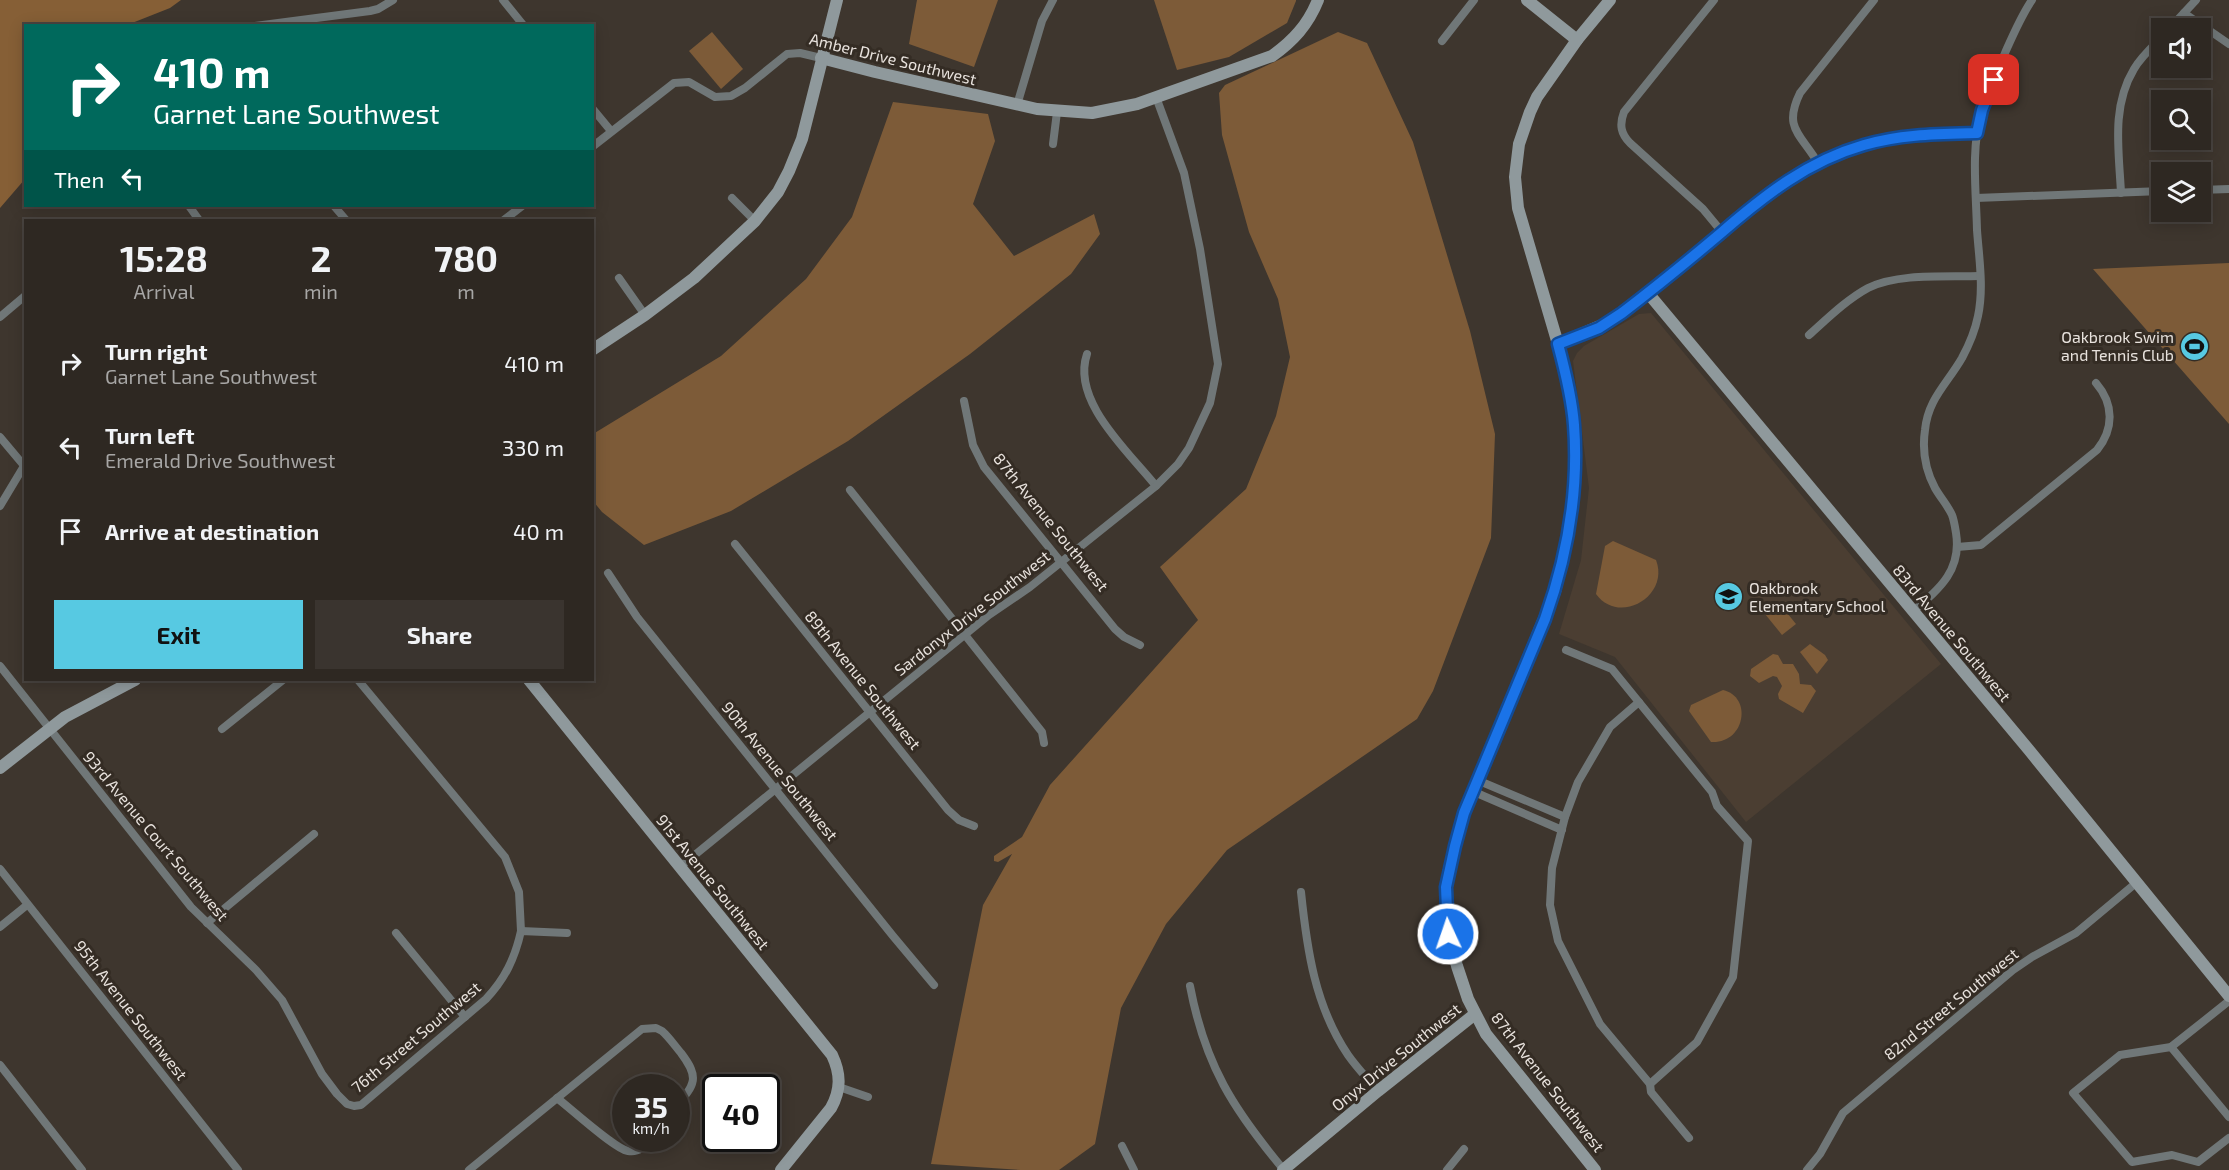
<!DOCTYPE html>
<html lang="en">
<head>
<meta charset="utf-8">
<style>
  body { margin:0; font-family:"Exo 2",sans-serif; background:#3a342f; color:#f1f3f6; height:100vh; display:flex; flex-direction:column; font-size:22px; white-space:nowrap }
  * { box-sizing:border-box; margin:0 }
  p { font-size:20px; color:#a7a6a5 }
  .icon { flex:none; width:33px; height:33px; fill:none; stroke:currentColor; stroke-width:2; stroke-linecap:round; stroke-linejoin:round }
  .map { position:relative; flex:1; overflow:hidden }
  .sheet { position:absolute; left:24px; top:219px; width:570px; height:462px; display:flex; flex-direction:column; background:#2e2822; border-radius:0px; box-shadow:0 3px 15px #0003,0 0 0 2px #494440 }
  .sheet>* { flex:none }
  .guide { position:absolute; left:24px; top:24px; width:570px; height:183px; border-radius:0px; box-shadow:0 3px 15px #0003,0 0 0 2px #494440; background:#00695c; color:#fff; overflow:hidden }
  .buttons { position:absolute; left:2151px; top:18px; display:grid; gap:12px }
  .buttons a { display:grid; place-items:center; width:60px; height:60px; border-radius:0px; background:#2e2822; box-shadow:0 3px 15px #0003,0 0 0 2px #494440; font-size:30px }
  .speed { position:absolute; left:612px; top:1074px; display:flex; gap:12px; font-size:30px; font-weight:700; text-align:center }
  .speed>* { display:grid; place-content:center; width:78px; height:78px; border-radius:50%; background:#2e2822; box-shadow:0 3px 15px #0003,0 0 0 2px #494440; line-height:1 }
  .speed small { font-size:15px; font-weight:400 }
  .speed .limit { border:3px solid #111; border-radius:9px; background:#fff; color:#111 }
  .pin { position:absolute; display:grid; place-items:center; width:51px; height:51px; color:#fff; margin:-26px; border-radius:12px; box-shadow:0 3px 9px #0006 }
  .me { position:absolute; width:66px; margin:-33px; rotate:357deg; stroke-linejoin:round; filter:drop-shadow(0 0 4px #0008) }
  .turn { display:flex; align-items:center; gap:21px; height:126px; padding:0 30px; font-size:27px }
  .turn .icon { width:78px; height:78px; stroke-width:2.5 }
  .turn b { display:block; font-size:42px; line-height:51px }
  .then { display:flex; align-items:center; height:57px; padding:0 30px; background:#0003; gap:12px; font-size:22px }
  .eta { display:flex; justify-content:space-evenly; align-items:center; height:102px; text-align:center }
  .eta b { font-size:36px; font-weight:700; line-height:42px }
  .button { display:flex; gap:12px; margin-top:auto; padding:12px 30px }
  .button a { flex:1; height:69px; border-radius:0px; background:#57c9e2; color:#111; font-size:24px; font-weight:700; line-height:69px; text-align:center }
  .button a+a { background:#3a342f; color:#f1f3f6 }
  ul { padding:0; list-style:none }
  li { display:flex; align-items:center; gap:18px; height:84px; padding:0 30px }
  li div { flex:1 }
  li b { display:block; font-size:22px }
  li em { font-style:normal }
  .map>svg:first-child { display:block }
  .built { fill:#4b3e32 }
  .green { fill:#7d5b38 }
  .forest { fill:#865f36 }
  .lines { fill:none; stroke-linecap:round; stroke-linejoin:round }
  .street { stroke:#707778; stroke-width:8 }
  .secondary { stroke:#8f999c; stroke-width:12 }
  .route-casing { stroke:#114b97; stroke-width:15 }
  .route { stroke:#1a73e8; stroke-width:10 }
  .labels { text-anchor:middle; stroke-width:6; stroke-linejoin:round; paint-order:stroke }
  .street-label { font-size:16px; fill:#e8e2dd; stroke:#342c24 }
  .poi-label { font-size:16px; fill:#e8e2dd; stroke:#342c24; text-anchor:end }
</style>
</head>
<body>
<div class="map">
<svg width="2229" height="1170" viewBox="0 0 2229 1170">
  <rect width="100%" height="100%" fill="#3e362e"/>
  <polygon class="built" points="1651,313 1941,664 1746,822 1615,657 1559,634 1581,560 1589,488 1573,361 1577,353 1584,346 1639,314"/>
  <g class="green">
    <polygon points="917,0 998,0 974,67 909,44"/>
    <polygon points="1154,0 1296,0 1296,1 1287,23 1229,57 1177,70"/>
    <polygon points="712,32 743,69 721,89 689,51"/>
    <polygon points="1338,32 1367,43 1413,142 1470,331 1495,434 1491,538 1433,691 1417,719 1227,850 1166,924 1121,1008 1095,1144 1059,1170 1021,1170 931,1164 983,905 1012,854 998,862 994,861 994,856 1022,837 1050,785 1198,620 1160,567 1246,489 1276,416 1290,357 1278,299 1249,232 1222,135 1219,93 1225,85"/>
    <polygon points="893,102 988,114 995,141 973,204 1014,256 1094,214 1100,234 1071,274 970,354 848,441 731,511 644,545 602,512 593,501 593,434 721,356 806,279 852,217"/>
    <polygon points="2229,263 2229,424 2093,269"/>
    <path d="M1613 541 1656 560C1670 596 1619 626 1596 594L1605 546Z"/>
    <polygon points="1779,603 1796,624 1782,635 1765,614"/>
    <polygon points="1810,644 1825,655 1828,660 1817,674 1800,652"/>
    <polygon points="1773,654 1778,655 1783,664 1793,664 1799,674 1800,684 1811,685 1816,691 1803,713 1779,699 1778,694 1782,686 1777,677 1773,676 1759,683 1750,676 1751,669"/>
    <path d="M1723 690C1753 697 1745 744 1711 742L1689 711 1691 705Z"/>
  </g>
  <polygon class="forest" points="0,0 181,0 170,8 127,25 26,26 25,179 0,208"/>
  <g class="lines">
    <g class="street">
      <polyline points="503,0 524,26"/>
      <path d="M1714 0 1624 112C1619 125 1621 134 1630 143L1703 209 1722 232"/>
      <polyline points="2184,13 2229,44"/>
      <polyline points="255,26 370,11 378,9 393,0"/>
      <polyline points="2170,28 2196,0"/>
      <polyline points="1442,41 1474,0"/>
      <polyline points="1017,105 1042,21 1053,0"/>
      <polyline points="592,108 611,131"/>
      <polyline points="1053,144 1057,112"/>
      <polyline points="592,147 674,83 689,82 715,97 731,96 745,88 787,54 800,53 821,58"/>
      <path d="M1818 163C1800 133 1783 128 1800 93L1874 0"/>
      <polyline points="2200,190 2229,189"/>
      <path d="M2121 193C2119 151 2111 107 2134 69 2141 57 2152 47 2162 37"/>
      <polyline points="732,198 755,221"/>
      <polyline points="1976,198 2162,191"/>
      <polyline points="189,206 199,220"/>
      <polyline points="334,206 346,220"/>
      <polyline points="504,220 522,206"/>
      <polyline points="619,278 645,315"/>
      <polyline points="1648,293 1757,202 1818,163 1865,145 1899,137 1977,133"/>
      <polyline points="0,317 26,295"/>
      <path d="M1809 335C1827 319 1846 300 1868 288 1898 273 1946 277 1979 276"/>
      <path d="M1087 354C1071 401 1128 451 1156 486"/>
      <polyline points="964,401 973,445 984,467 1115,629 1124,637 1140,645"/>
      <polyline points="0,437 26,468"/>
      <polyline points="850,490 1042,732 1044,743"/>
      <polyline points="0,506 24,466"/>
      <polyline points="735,544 948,810 959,820 974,826"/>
      <path d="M1957 547 1981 545 2097 450C2114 429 2114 404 2096 383"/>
      <polyline points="608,573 637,617 893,936 934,985"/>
      <path d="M1912 612C1939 589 1962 571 1956 533 1955 527 1954 520 1952 515 1948 506 1940 497 1935 488 1926 471 1922 450 1925 430 1928 399 1947 384 1962 358 1969 345 1975 331 1978 316 1984 288 1979 258 1977 230 1976 190 1971 151 1981 112 1987 91 1997 72 2005 53 2013 35 2021 16 2032 0"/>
      <polyline points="1566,650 1612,669 1712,792 1717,806 1748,841 1733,977 1697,1042 1650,1084"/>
      <path d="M0 666 191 907 256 970 282 1000 322 1074 337 1094 347 1104 354 1106 361 1105 486 999C505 979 515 958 521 931L567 933"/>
      <polyline points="358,680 505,857 519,892 521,931"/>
      <polyline points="1639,702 1610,727 1578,782 1565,817 1552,868 1550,905 1558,941 1600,1024 1650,1084 1651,1092 1689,1138"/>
      <polyline points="222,729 283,680"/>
      <polyline points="1477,780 1565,817"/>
      <polyline points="1472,791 1562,830"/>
      <polyline points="680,867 989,615 1030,587 1156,486 1178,464 1189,448 1210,403 1218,364 1200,249 1184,173 1156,97"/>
      <polyline points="0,869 238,1170"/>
      <path d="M1301 892C1307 950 1315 1006 1348 1055 1357 1068 1368 1079 1378 1091"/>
      <polyline points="207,923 314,834"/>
      <polyline points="0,927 27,905"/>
      <polyline points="396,933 465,1017"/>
      <path d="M1190 986C1205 1065 1233 1109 1284 1170"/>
      <polyline points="2229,1001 2171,1047 2120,1055 2073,1093 2132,1162 2172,1155 2198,1162 2229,1138"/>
      <polyline points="2171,1047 2229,1117"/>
      <polyline points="0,1065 82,1170"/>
      <polyline points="839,1087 868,1097"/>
      <path d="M557 1098C570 1108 615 1149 628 1151 639 1153 645 1146 651 1138"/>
      <polyline points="1122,1146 1134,1170"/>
      <path d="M469 1170 642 1029 656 1028 662 1031C669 1037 675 1046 681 1053 700 1078 695 1084 676 1107"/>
      <polyline points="1447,1170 1464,1149"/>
      <polyline points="1807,1170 1820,1154 1843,1113 2013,970 2032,957 2076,933 2136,883"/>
    </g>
    <g class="secondary">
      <polyline points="1527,0 1577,40"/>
      <path d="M821 58 875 72 1037 109 1092 113 1137 104 1272 56C1293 41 1308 25 1318 0"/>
      <polyline points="1558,344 1609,322 1648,293 2029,750 2229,996"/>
      <polyline points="592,350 645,315 694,278 755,221 778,192 789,171 802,139 837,0"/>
      <path d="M529 680 832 1055C841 1074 841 1090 831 1108L781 1170"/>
      <polyline points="0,768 65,717 135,680"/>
      <polyline points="1283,1170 1378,1091 1475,1014"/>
      <polyline points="1595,1170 1486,1034 1468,999 1457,966 1448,934 1446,887 1449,869 1464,813 1555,592 1568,535 1574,496 1574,424 1568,384 1558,344 1518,208 1515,177 1519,144 1530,112 1537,97 1577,40 1610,0"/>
    </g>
  </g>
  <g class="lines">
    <defs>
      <path id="route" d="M1448 934 1446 887 1455 846 1464 813 1545 619C1567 557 1579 491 1574 425 1572 398 1565 370 1558 344L1599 328 1622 313C1656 287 1689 260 1721 233 1765 195 1808 161 1864 145 1901 134 1939 134 1977 133L1982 110 1994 80"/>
    </defs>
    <use href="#route" class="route-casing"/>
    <use href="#route" class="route"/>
  </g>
  <defs>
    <symbol id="stadium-disc" viewBox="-11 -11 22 22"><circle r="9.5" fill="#57c9e2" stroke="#342c24"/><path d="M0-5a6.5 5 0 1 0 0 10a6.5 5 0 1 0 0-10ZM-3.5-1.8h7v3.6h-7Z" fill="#111"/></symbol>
    <symbol id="school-disc" viewBox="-11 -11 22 22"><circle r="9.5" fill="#57c9e2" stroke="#342c24"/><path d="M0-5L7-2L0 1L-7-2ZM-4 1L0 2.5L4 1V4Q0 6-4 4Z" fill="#111"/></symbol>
  </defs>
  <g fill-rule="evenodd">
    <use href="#stadium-disc" x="2178" y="330" width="33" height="33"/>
    <use href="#school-disc" x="1712" y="580" width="33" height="33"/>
  </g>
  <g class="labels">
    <g class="street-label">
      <text transform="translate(893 59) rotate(14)" y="6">Amber Drive Southwest</text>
      <text transform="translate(1051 522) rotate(51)" y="6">87th Avenue Southwest</text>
      <text transform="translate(972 613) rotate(-38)" y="6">Sardonyx Drive Southwest</text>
      <text transform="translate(1952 633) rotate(50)" y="6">83rd Avenue Southwest</text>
      <text transform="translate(863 680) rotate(51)" y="6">89th Avenue Southwest</text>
      <text transform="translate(780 771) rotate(51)" y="6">90th Avenue Southwest</text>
      <text transform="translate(156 836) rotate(50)" y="6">93rd Avenue Court Southwest</text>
      <text transform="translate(713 882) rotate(51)" y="6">91st Avenue Southwest</text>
      <text transform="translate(1951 1004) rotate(-39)" y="6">82nd Street Southwest</text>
      <text transform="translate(131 1010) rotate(52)" y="6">95th Avenue Southwest</text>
      <text transform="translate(416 1037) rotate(-40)" y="6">76th Street Southwest</text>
      <text transform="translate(1396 1057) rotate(-39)" y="6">Onyx Drive Southwest</text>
      <text transform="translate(1548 1082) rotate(52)" y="6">87th Avenue Southwest</text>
    </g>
    <g class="poi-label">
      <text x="2174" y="343">Oakbrook Swim<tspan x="2174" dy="18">and Tennis Club</tspan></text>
      <text x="1749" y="594" text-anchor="start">Oakbrook<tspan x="1749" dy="18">Elementary School</tspan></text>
    </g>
  </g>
</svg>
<div class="buttons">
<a><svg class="icon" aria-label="sound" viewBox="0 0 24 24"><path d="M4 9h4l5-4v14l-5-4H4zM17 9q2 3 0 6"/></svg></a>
<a><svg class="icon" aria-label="search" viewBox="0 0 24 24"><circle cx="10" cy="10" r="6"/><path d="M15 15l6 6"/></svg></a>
<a><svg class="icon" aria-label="layers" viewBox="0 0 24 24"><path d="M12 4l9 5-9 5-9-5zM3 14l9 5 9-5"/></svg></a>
</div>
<div class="speed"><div>35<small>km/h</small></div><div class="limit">40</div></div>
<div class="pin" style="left:1994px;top:80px;background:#d93025"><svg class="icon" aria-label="arrive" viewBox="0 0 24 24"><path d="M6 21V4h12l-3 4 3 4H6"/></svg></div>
<svg class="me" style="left:1448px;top:934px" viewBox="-20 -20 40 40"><circle r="17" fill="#1a73e8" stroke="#fff" stroke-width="3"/><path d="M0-11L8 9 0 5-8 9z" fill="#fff"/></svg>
<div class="guide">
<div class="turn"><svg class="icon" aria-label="right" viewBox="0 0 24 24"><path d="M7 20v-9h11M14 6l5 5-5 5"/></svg><div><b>410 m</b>Garnet Lane Southwest</div></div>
<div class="then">Then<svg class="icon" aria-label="left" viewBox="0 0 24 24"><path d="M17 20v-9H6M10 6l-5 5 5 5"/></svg></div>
</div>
<section class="sheet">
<div class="eta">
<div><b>15:28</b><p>Arrival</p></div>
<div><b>2</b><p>min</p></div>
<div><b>780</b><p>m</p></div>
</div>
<ul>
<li><svg class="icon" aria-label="right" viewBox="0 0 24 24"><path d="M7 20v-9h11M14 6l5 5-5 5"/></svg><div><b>Turn right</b><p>Garnet Lane Southwest</p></div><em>410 m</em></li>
<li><svg class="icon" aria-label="left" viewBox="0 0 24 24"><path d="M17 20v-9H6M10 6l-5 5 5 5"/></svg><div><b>Turn left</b><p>Emerald Drive Southwest</p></div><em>330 m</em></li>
<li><svg class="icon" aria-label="arrive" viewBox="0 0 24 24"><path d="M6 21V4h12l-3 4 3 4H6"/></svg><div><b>Arrive at destination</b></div><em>40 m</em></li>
</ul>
<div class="button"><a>Exit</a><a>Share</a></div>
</section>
</div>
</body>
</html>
